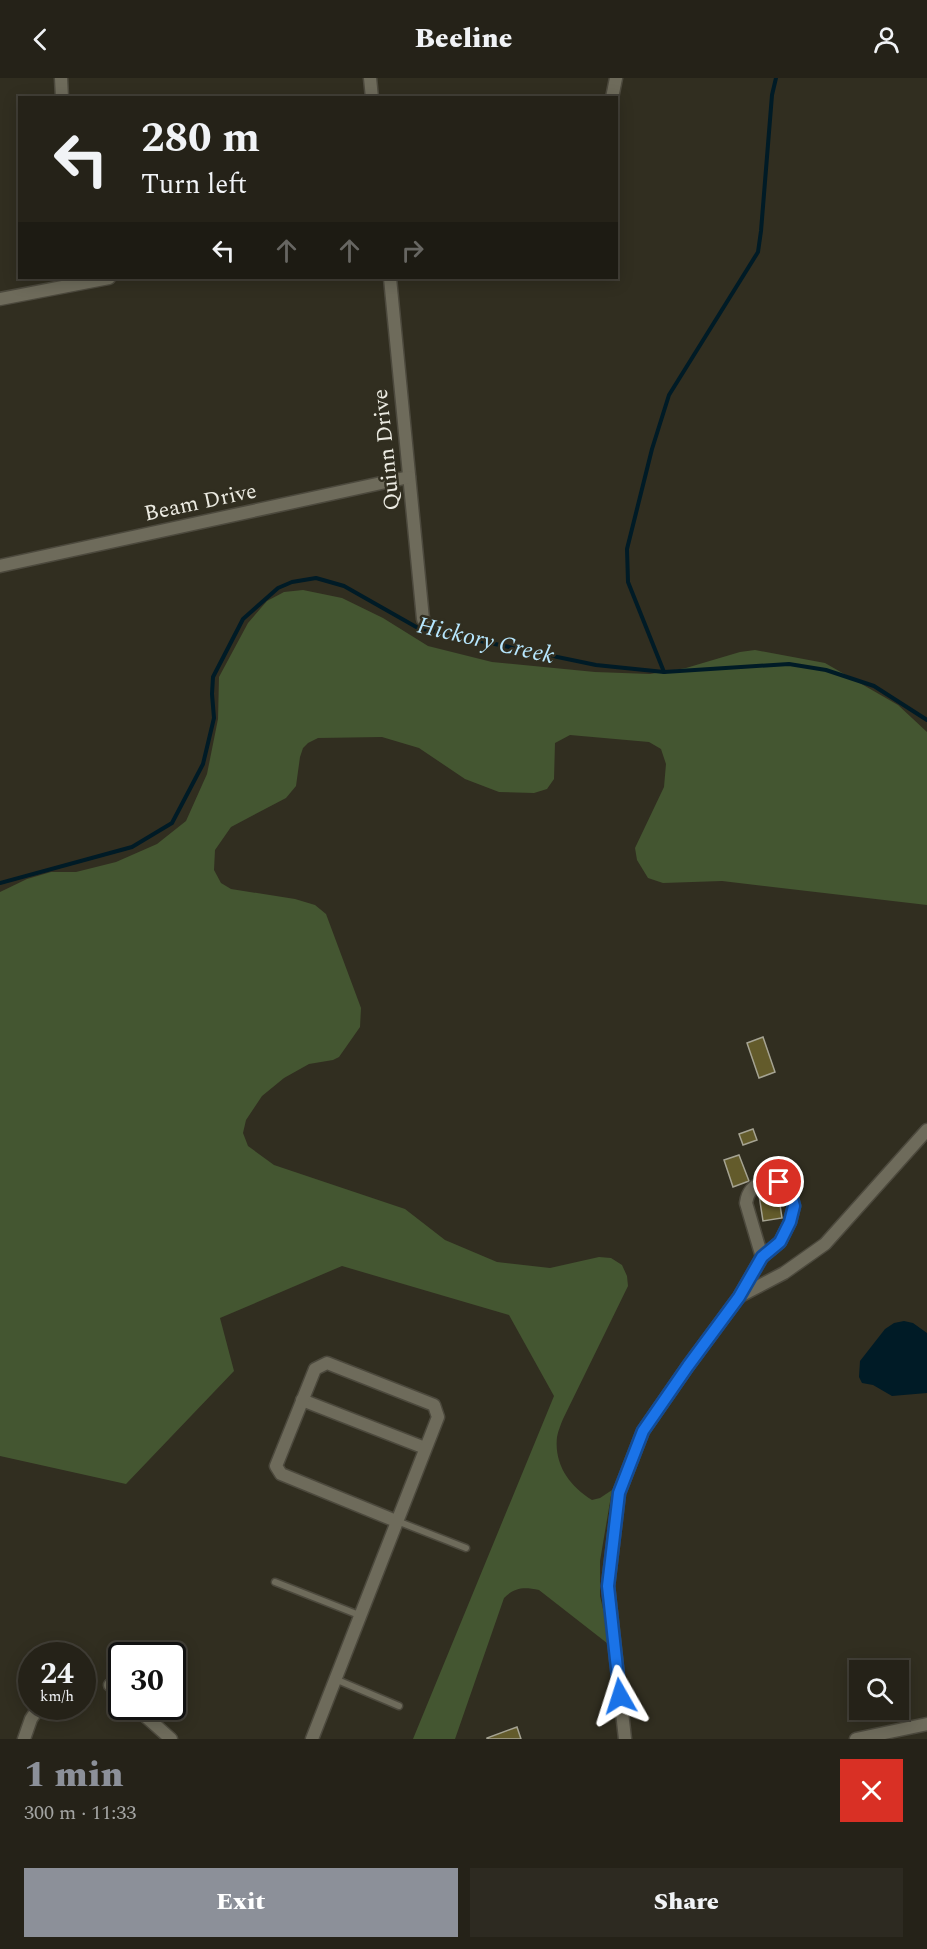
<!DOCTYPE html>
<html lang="en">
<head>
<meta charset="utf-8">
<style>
  body { margin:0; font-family:Spectral,serif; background:#2d2a21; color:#f1f3f6; height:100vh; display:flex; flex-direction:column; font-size:22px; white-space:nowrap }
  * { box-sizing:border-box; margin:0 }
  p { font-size:20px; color:#a3a4a2 }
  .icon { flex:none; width:33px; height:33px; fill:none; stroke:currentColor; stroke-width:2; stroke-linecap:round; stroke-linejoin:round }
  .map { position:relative; height:1661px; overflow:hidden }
  .drawer { display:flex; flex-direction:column; background:#252218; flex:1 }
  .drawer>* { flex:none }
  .top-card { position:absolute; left:18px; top:18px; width:600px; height:183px; border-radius:0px; box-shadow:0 3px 15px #0003,0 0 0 2px #423f37; background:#252218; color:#f1f3f6; overflow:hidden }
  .buttons { position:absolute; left:849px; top:1582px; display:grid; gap:12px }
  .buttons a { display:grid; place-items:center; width:60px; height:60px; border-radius:0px; background:#252218; box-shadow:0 3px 15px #0003,0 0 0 2px #423f37; font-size:30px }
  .speed { position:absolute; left:18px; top:1564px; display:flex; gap:12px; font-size:30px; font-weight:700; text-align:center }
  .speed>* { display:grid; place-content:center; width:78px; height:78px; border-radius:50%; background:#252218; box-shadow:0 3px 15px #0003,0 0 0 2px #423f37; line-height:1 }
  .speed small { font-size:15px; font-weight:400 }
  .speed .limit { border:3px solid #111; border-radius:9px; background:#fff; color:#111 }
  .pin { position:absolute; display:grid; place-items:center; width:51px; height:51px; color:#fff; margin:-26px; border:3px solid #fff; border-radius:50%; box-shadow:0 2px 6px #0007 }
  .me { position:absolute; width:66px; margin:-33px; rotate:354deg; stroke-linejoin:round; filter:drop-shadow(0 0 4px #0008) }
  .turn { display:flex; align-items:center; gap:21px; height:126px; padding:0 24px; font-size:27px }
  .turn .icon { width:78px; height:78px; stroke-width:2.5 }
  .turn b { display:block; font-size:42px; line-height:51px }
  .lanes { display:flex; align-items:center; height:57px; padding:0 24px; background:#0003; justify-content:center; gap:30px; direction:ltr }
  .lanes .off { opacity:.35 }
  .round { display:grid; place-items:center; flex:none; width:63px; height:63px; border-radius:0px; background:#2d2a21 }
  .summary { display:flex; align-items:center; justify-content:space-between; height:102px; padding:0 24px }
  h1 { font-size:36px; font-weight:800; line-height:45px; color:#8c9099 }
  .primary-button { display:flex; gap:12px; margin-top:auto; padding:12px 24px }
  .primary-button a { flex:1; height:69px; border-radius:0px; background:#8c9099; color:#fff; font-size:24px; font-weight:800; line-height:69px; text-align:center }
  .primary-button a+a { background:#2d2a21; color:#f1f3f6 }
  header { display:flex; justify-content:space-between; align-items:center; height:78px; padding:0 24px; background:#252218; font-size:27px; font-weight:800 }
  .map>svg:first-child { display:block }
  .green { fill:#445631 }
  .water { fill:#001b26 }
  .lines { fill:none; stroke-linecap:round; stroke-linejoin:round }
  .stream { stroke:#001b26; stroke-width:4 }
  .building { fill:#635b2b; stroke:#a5a392; stroke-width:1.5 }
  .service-casing { stroke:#4c493d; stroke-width:9 }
  .minor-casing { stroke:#4c493d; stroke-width:15 }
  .service { stroke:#6e6b5b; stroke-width:6 }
  .minor { stroke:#6e6b5b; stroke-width:12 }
  .route-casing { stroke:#114b97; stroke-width:15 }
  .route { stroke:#1a73e8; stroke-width:10 }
  .labels { text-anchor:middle; stroke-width:5; stroke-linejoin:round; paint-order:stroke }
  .street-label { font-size:22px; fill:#ecebe2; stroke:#312e20 }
  .water-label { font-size:24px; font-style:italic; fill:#b7e7fe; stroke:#312e20 }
</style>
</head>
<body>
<header><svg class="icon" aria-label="back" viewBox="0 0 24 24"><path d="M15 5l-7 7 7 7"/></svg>Beeline<svg class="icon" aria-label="person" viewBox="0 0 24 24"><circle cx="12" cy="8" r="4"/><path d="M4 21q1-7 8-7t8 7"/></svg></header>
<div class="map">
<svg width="927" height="1661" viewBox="0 0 927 1661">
  <rect width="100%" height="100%" fill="#312e20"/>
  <path class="green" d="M303 512 342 520 383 540 428 568 492 584 595 594 650 596 686 590 740 574 755 572 825 585 898 627 927 654V827L722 803 663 805 648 800 637 782 635 770 664 709 666 686 661 671 649 664 570 657 555 665 554 701 547 711 534 715 499 714 465 701 419 670 382 659 318 660 308 665 303 670 300 679 296 708 286 720 231 749 215 772 214 792 221 805 231 811 295 821 315 827 326 836 361 930 360 949 339 979 333 982 309 986 284 1000 262 1018 246 1042 243 1055 248 1068 274 1087 405 1131 445 1162 497 1184 550 1190 599 1179 611 1180 622 1187 627 1198 628 1208 563 1341C561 1346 558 1353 557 1359 554 1386 569 1408 592 1422L600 1420 612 1412 600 1483V1518L612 1569 539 1512C524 1509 515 1509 504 1520L455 1661H413L554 1318 509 1237 342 1188 220 1240 234 1293 126 1406 0 1378V814L27 801 51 794H76L116 784 157 766 186 743 207 696 218 641 219 599 248 545 267 523 284 514Z"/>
  <polygon class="water" points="904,1243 913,1245 927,1255 927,1315 892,1318 873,1307 862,1305 859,1299 860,1283 885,1251 894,1245"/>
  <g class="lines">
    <g class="stream">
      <polyline points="664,594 628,504 627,471 652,371 669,317 758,174 761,153 772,17 776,0"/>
      <polyline points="0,805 132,769 172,745 203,686 214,640 212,616 213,599 243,541 278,510 292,504 316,500 344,508 418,550 596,587 664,594 789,586 826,592 874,608 927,642"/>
    </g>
  </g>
  <g class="building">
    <polygon points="763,959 775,994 759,1000 747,965"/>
    <polygon points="753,1051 757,1062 743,1067 739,1056"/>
    <polygon points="739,1077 749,1103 733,1109 724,1082"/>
    <polygon points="778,1114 782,1140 763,1143 759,1117"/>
    <polygon points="517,1649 521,1661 487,1661 487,1660"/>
  </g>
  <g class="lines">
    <defs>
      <g id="service">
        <polyline points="397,1443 466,1470"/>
        <polyline points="275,1504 359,1537"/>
        <polyline points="335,1601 399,1628"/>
      </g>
      <g id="minor">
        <polyline points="61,0 62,20"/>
        <polyline points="370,0 372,20"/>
        <polyline points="612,20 616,0"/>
        <polyline points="390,200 423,541"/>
        <polyline points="0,221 109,200"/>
        <polyline points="0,488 409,399"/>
        <polyline points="740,1218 784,1195 825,1166 927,1052"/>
        <polyline points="302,1322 425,1370"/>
        <polyline points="82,1584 83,1583"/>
        <polyline points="110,1607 122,1617"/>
        <polyline points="135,1629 171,1661"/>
        <polyline points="24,1661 31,1641 39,1629"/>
        <polyline points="312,1661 438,1339 434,1327 327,1285 315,1291 276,1388 281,1396 396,1443"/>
        <path d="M625 1661 608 1508 619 1415 643 1353 688 1288 739 1219 762 1179 780 1164 790 1144 794 1128 789 1110C772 1100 749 1102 746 1125L762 1179"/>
        <polyline points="856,1661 927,1646"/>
      </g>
    </defs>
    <use href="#service" class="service-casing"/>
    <use href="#minor" class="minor-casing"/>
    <use href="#service" class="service"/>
    <use href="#minor" class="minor"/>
  </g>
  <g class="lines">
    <defs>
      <polyline id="route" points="620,1618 608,1508 619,1415 643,1353 688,1288 739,1219 762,1179 780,1164 790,1144 794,1128 789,1110 779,1104"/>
    </defs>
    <use href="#route" class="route-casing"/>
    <use href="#route" class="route"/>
  </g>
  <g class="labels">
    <g class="street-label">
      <text transform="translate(385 372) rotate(-96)" y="8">Quinn Drive</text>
      <text transform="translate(200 423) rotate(-12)" y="8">Beam Drive</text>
    </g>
    <g class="water-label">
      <text transform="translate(486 562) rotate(13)" y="8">Hickory Creek</text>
    </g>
  </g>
</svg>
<div class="buttons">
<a><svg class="icon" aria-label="search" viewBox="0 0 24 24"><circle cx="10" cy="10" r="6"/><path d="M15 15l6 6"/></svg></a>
</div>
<div class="speed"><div>24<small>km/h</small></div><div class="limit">30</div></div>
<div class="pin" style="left:779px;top:1104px;background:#d93025"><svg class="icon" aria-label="arrive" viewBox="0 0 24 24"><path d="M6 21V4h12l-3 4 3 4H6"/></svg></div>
<svg class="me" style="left:620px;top:1618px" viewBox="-20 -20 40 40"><path d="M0-17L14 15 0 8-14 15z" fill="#1a73e8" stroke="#fff" stroke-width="4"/></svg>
<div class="top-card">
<div class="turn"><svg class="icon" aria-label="left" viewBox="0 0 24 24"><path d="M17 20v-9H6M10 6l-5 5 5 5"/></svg><div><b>280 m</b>Turn left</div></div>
<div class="lanes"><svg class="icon" aria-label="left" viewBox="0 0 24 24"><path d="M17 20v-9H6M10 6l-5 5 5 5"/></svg><svg class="icon off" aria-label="ahead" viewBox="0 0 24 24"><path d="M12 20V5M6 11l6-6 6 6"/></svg><svg class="icon off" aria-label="ahead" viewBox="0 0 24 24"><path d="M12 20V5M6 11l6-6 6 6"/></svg><svg class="icon off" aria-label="right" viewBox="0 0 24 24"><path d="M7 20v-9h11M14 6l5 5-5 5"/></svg></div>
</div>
</div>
<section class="drawer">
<div class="summary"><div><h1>1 min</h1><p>300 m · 11:33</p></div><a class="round" style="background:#d93025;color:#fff"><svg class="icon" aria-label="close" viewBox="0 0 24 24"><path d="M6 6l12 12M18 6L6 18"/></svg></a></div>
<div class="primary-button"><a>Exit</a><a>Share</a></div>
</section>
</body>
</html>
